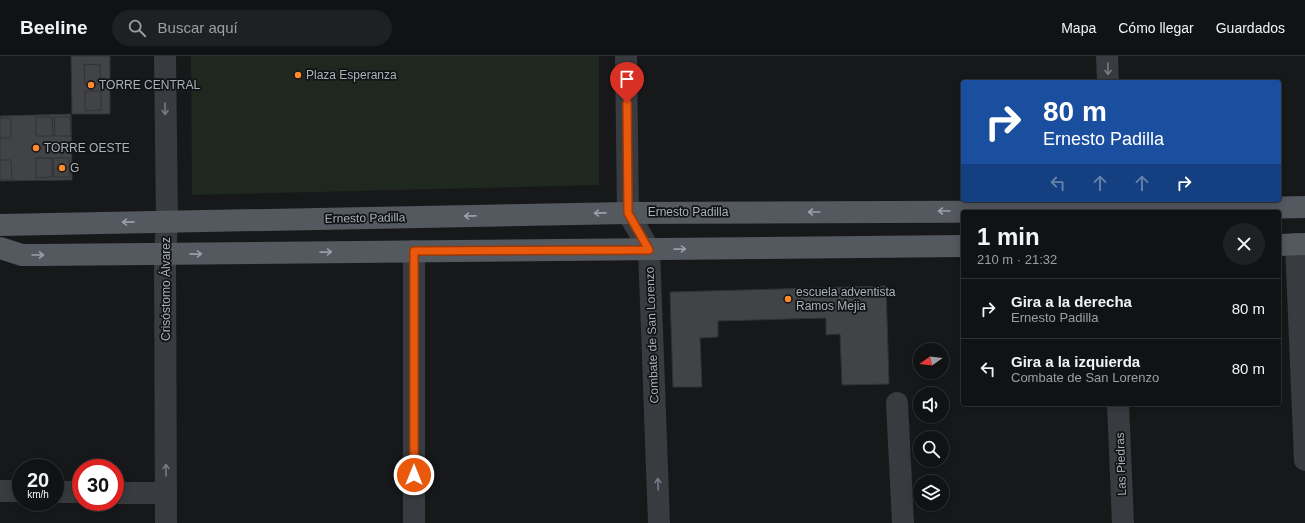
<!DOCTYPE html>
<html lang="es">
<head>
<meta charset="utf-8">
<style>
  body { margin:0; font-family:Helvetica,sans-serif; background:#1e2022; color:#f1f3f6; height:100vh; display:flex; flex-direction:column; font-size:15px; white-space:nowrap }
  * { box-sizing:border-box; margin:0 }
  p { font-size:13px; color:#9c9ea0 }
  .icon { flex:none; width:22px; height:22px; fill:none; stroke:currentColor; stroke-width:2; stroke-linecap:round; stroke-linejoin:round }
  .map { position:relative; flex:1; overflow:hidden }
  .side { position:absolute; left:961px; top:154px; width:320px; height:196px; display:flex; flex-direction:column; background:#111214; border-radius:4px; box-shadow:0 2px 10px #0003,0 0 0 1px #303234 }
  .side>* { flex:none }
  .guide { position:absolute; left:961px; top:24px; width:320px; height:122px; border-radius:4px; box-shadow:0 2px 10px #0003,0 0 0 1px #303234; background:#1a4fa0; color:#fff; overflow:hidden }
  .needle { width:26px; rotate:256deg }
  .controls { position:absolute; left:913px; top:287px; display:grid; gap:8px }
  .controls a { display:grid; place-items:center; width:36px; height:36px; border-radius:50%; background:#111214; box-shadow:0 2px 10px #0003,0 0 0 1px #303234; font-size:20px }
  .speed { position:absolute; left:12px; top:403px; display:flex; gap:8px; font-size:20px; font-weight:700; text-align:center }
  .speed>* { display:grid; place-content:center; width:52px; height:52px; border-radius:50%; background:#111214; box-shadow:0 2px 10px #0003,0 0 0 1px #303234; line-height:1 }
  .speed small { font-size:10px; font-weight:400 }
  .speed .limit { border:6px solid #d22; background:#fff; color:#111 }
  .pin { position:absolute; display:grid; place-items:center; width:34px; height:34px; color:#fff; margin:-41px -17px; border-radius:50% 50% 50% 0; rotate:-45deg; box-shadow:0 0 4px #0007 }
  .pin .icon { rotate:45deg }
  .me { position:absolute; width:44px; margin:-22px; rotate:0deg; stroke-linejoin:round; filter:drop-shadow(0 0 3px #0008) }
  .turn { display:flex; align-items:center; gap:14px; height:84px; padding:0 16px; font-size:18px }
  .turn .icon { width:52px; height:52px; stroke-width:2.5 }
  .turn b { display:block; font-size:28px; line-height:34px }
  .lanes { display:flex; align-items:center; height:38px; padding:0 16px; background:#0003; justify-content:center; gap:20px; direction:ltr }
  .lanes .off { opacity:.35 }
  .round { display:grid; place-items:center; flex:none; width:42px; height:42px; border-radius:21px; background:#1e2022 }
  .headline { display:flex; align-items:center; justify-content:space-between; height:68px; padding:0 16px }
  h1 { font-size:24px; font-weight:700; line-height:30px }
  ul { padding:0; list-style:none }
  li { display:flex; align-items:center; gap:12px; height:60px; padding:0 16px; border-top:1px solid #303234 }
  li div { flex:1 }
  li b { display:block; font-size:15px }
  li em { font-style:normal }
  header { display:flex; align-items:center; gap:24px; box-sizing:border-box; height:56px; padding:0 20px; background:#111214; border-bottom:1px solid #303234 }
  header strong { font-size:19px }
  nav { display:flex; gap:22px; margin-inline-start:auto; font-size:14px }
  .search { width:280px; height:36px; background:#1e2022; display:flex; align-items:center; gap:10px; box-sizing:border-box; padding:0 14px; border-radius:22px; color:#9c9ea0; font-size:15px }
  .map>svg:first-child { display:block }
  .green { fill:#1f281f }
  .building { fill:#414347; stroke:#313236 }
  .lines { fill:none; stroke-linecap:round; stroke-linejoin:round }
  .minor { stroke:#383b3f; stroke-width:22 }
  .major { stroke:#54585f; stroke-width:22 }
  .oneway { stroke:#767c83 }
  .oneway2 { stroke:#97a0a9 }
  .route-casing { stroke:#983908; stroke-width:10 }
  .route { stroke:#ea580c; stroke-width:7 }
  .poi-dot { fill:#ff8a2a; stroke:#121315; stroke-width:1.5 }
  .labels { text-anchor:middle; stroke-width:3.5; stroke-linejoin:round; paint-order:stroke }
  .poi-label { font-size:12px; fill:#a8b2bb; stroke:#121315; text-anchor:start }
  .street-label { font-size:12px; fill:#a8b2bb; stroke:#121315 }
</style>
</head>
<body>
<header>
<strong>Beeline</strong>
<div class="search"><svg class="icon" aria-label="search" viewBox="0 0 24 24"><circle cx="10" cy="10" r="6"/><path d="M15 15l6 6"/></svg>Buscar aquí</div>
<nav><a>Mapa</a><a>Cómo llegar</a><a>Guardados</a></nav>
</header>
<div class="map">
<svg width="1305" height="467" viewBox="0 0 1305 467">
  <rect width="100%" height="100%" fill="#17181a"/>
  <polygon class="green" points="191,0 599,0 599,129 192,139"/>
  <g class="building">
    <polygon points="71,0 110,0 110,58 72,58"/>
    <polygon points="84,8 100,9 101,28 85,28"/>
    <polygon points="85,35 101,35 101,54 85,55"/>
    <polygon points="71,58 72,124 0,125 0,60"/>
    <polygon points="36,61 52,61 53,80 36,80"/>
    <polygon points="54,61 70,61 71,80 55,80"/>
    <rect x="0" y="62" width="11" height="20"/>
    <polygon points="36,102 52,102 52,121 36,122"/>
    <polygon points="53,102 69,102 70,121 54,121"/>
    <polygon points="0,104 11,104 12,124 0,124"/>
    <polygon points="886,230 889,328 842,329 840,278 826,279 826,262 718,265 718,281 700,282 702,331 673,331 670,236"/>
  </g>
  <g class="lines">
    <g class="minor">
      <polyline points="165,0 167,166 165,198 166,467"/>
      <polyline points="626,0 628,157 649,193 659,467"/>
      <polyline points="1107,0 1108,26"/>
      <polyline points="1296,188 1305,404"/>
      <polyline points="897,347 903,467"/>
      <polyline points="1118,348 1123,467"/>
      <polyline points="0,435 21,435"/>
      <polyline points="55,436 81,436"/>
      <polyline points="115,437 166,437"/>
      <polyline points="414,467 414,195"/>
    </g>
    <g class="major">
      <polyline points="0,169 628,157 1110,155 1305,151"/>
      <polyline points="1279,189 1305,188"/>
      <polyline points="0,192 22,199 38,199 963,190"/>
    </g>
  </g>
  <defs><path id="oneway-shaft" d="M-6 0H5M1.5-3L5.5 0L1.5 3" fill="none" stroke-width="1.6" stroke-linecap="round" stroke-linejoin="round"/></defs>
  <g class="oneway">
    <use href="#oneway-shaft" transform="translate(1108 13) rotate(89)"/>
    <use href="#oneway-shaft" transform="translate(165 53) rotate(89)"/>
    <use href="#oneway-shaft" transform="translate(166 414) rotate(-90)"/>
    <use href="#oneway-shaft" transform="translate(658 428) rotate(-92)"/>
  </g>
  <g class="oneway2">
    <use href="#oneway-shaft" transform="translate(944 155) rotate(180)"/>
    <use href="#oneway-shaft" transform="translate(814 156) rotate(180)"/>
    <use href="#oneway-shaft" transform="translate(600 157) rotate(179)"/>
    <use href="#oneway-shaft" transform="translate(470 160) rotate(179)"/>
    <use href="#oneway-shaft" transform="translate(128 166) rotate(179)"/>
    <use href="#oneway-shaft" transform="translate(680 193) rotate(-1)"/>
    <use href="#oneway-shaft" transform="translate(326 196) rotate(-1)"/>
    <use href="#oneway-shaft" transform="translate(196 198) rotate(-1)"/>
    <use href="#oneway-shaft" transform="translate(38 199)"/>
  </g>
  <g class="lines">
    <defs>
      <polyline id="route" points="414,419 414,195 649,194 628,157 627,47"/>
    </defs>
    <use href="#route" class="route-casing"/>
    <use href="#route" class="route"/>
  </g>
  <g class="poi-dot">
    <circle cx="298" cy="19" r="4"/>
    <circle cx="91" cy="29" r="4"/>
    <circle cx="36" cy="92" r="4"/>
    <circle cx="62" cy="112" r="4"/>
    <circle cx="788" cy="243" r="4"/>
  </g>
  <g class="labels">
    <g class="poi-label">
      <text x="306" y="23">Plaza Esperanza</text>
      <text x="99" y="33">TORRE CENTRAL</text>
      <text x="44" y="96">TORRE OESTE</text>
      <text x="70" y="116">G</text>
      <text x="796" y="240">escuela adventista<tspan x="796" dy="14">Ramos Mejia</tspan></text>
    </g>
    <g class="street-label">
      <text x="688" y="160">Ernesto Padilla</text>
      <text transform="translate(365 162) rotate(-1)" y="4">Ernesto Padilla</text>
      <text transform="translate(166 233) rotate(-90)" y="4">Crisóstomo Álvarez</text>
      <text transform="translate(652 279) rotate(-92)" y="4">Combate de San Lorenzo</text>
      <text transform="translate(1121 408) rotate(-92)" y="4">Las Piedras</text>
    </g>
  </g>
</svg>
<div class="controls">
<a><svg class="needle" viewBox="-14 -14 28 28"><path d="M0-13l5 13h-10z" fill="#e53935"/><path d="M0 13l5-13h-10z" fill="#9c9ea0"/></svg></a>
<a><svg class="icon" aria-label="sound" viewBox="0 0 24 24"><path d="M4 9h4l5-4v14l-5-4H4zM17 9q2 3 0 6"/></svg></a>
<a><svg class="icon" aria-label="search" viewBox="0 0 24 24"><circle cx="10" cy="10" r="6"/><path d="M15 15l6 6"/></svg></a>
<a><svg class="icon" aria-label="layers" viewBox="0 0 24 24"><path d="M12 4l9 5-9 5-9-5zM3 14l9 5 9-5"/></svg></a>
</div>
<div class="speed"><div>20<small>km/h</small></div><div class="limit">30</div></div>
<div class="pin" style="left:627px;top:47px;background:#d93025"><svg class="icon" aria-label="arrive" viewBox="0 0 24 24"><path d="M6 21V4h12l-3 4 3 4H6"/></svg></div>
<svg class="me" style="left:414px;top:419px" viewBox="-20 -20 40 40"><circle r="17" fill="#ea580c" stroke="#fff" stroke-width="3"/><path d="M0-11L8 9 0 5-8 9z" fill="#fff"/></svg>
<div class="guide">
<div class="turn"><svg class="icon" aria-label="right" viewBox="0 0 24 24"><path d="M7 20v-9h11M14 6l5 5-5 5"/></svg><div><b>80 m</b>Ernesto Padilla</div></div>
<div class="lanes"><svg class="icon off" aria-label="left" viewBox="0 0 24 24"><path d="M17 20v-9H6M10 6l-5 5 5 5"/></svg><svg class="icon off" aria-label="ahead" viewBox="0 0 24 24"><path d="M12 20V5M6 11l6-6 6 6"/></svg><svg class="icon off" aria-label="ahead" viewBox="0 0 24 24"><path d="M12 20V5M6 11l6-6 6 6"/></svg><svg class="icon" aria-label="right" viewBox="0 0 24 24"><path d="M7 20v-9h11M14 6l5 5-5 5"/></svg></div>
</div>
<section class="side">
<div class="headline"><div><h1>1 min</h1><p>210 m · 21:32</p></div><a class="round"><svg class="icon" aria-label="close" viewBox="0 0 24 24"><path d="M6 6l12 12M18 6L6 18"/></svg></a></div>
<ul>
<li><svg class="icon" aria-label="right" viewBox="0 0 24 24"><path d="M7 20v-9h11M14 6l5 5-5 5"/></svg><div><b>Gira a la derecha</b><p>Ernesto Padilla</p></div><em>80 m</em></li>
<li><svg class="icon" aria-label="left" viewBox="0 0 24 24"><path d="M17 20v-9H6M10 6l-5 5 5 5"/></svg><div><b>Gira a la izquierda</b><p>Combate de San Lorenzo</p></div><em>80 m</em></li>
</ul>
</section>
</div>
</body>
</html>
